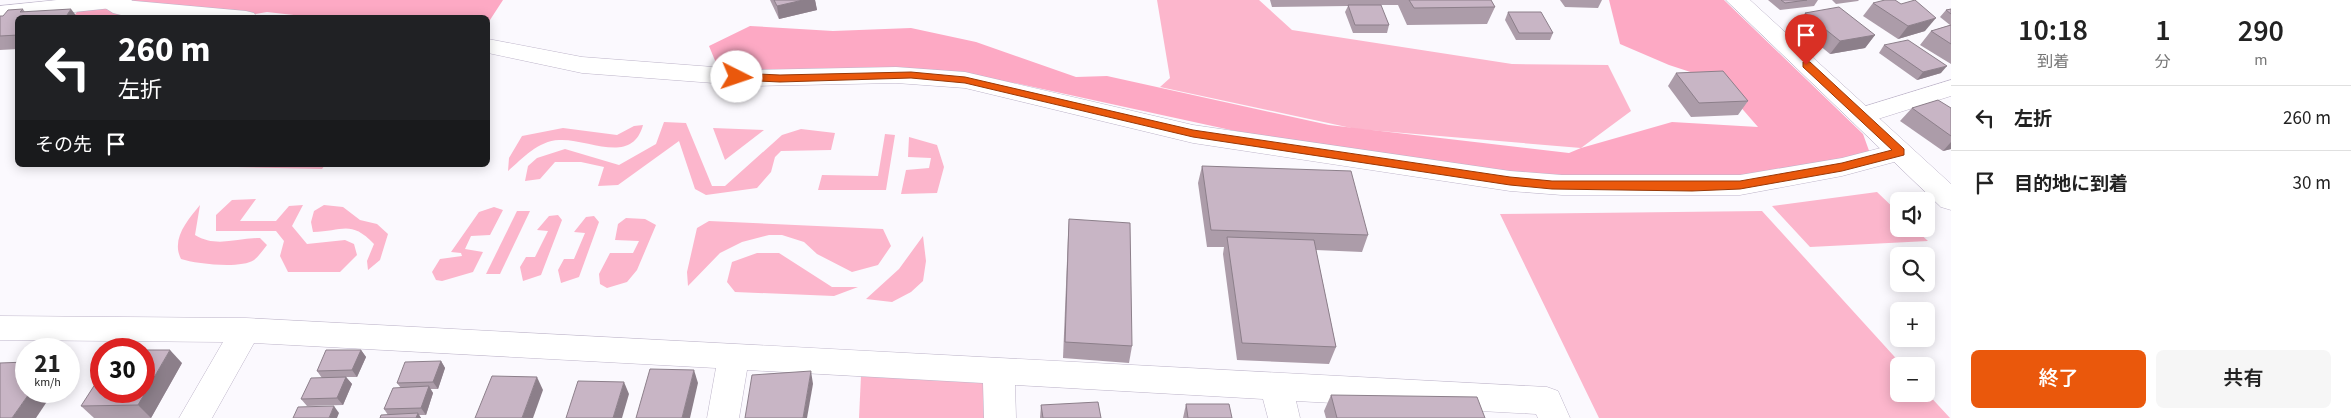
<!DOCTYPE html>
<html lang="ja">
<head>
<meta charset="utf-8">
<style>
  body { margin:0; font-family:"Source Sans 3","Noto Sans JP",sans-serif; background:#f6f6f6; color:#222; height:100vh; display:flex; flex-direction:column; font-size:19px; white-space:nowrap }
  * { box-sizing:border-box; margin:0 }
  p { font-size:16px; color:#767676 }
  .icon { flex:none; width:28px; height:28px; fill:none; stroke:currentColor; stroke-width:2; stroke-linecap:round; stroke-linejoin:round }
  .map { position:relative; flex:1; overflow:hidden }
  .drawer { display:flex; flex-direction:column; background:#fff; width:400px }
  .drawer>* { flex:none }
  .top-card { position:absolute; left:15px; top:15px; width:475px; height:152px; border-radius:8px; box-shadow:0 2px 12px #0003; background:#202124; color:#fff; overflow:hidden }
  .fabs { position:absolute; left:1890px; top:192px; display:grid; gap:10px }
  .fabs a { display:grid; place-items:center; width:45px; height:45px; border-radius:8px; background:#fff; box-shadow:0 2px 12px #0003; font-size:25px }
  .speed { position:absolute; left:15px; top:338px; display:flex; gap:10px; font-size:25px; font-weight:700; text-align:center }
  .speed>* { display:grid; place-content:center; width:65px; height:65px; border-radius:50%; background:#fff; box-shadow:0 2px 12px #0003; line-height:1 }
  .speed small { font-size:12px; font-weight:400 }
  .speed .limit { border:8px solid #d22; background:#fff; color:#111 }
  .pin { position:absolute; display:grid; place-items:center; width:42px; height:42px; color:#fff; margin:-51px -21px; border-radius:50% 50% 50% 0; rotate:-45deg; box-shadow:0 0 5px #0007 }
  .pin .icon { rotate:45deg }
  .me { position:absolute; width:55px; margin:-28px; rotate:94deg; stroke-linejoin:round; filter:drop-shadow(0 0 4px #0008) }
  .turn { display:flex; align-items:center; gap:18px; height:105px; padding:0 20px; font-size:22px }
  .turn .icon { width:65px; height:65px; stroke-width:2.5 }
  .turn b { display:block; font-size:35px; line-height:42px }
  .then { display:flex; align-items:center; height:48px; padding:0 20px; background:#0003; gap:10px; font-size:19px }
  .eta { display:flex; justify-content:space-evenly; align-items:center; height:85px; text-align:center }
  .eta b { font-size:30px; font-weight:600; line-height:35px }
  .button { display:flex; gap:10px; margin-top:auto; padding:10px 20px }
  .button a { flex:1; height:58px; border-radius:8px; background:#ea580c; color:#fff; font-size:20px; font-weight:600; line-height:58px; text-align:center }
  .button a+a { background:#f6f6f6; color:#222 }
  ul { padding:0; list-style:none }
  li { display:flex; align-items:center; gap:15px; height:65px; padding:0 20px; border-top:1px solid #e0e0e0 }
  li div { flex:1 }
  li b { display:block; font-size:19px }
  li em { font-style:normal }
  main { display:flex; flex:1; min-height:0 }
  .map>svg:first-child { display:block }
  .green { fill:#fcb6cc }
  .forest { fill:#fda9c4 }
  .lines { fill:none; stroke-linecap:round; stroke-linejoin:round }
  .minor-casing { stroke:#bdb4c9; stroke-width:1 }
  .tertiary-casing { stroke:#bdb4c9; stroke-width:1 }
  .secondary-casing { stroke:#bdb4c9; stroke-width:1 }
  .minor { fill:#fff; fill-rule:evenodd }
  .tertiary { fill:#fff; fill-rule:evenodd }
  .secondary { fill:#fff; fill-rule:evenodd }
  .wall { fill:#ac9ca9 }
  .shaded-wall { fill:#8c7f8a }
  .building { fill:#c8b5c5; stroke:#8c7f8a }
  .route { fill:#ea580c; stroke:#983908 }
</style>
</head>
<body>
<main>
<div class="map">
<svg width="1951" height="418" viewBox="0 0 1951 418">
  <rect width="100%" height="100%" fill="#fbf9fe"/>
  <g class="green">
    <polygon points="1157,0 1259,0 1292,30 1512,64 1608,65 1631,111 1581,148 1356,129 1160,87 1170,78"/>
    <polygon points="664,122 686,123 712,186 725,186 782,135 801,129 835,133 831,150 781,151 775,157 771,172 757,188 706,195 695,189 679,141 618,185 598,186 604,167 581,162 555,162 540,179 525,181 528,166 537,158 565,149 619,165 656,144"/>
    <path d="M643 125C632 166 588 138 559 140 538 141 523 158 508 171L509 158 522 136 563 128 617 135 634 126Z"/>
    <polygon points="713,128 764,130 725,160"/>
    <polygon points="885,134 895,135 886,190 818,190 822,175 878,176"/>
    <polygon points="909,137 937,145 944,167 937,193 901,194 906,170 929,168 931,158 908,157"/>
    <polygon points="239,165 325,165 322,169 237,167"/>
    <polygon points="1877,192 1899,213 1899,229 1915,229 1928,241 1810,247 1772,206"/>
    <polygon points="256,199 240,221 276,221 289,206 303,205 292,226 307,244 345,240 354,244 357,255 340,272 288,272 280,256 284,241 276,231 216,231 216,215 232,200"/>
    <path d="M200 205 195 235C216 248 237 238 260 238L267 245C263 250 259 256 254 260 241 269 196 264 181 259 171 239 187 221 200 205Z"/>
    <path d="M324 205 343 207 360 220 377 224 388 234 380 260 368 270 367 261 374 244C350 219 342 232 313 232L311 222 314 211Z"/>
    <polygon points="494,207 503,210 490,235 471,236 465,249 483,252 473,272 442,281 436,280 432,272 440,259 462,256 461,253 451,252 479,212"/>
    <polygon points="517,211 530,211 500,274 486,274"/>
    <polygon points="1762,211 1903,366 1899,366 1899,394 1926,392 1950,418 1599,418 1500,214"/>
    <polygon points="558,215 562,220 541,275 523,281 520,267 526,257 535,257 548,231 537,230 549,216"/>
    <polygon points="594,216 599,222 579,277 561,283 558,270 564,259 574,259 585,233 574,232 586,217"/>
    <polygon points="626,218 645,219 656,225 637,270 627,282 607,288 600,284 599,274 610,253 633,253 639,241 615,240 618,224"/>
    <polygon points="709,221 883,229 891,246 878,265 852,272 817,254 804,242 782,235 769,235 742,242 720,253 688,286 687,272 697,228"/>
    <polygon points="923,236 926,261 923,281 911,292 892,302 866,299 899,269"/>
    <polygon points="757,253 779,253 832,287 858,287 834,296 735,292 727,282 732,262"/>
    <polygon points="861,376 990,380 990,418 859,418"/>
  </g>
  <g class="forest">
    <polygon points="118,0 503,0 488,23 488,18 320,18 267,12 231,18 73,18 82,4"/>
    <polygon points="1609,0 1724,0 1863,134 1872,159 1720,186 1562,185 1378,162 1015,83 721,75 709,46 750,26 833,31 911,28 976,42 1076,77 1107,76 1329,125 1569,153 1581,148 1672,122 1758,127 1718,81 1669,65 1620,44"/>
  </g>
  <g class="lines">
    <defs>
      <g id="minor">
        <polygon points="99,0 124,0 246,11 254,13 257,18 154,18 121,15 113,13 102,6"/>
        <polygon points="488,39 582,57 753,70 896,67 965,72 1193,125 1510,171 1562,175 1740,175 1842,158 1900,143 1909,146 1913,152 1909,158 1842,176 1740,195 1562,195 1510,191 1193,143 965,88 896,83 753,86 582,73 488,53"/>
        <polygon points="1951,80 1951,96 1862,124 1853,122 1849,116 1853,110"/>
        <polygon points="0,316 246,318 1547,387 1558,391 1570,418 1538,418 1536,414 1296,401 1300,418 1268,418 1263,399 1015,385 1016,418 984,418 983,383 747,370 739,418 707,418 716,368 254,343 212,418 179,418 223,342 0,340"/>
      </g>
      <polygon id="tertiary" points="1726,0 1750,0 1951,184 1951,210 1941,207"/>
      <polygon id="secondary" points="57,0 132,0 129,5 121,7 0,20 0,6"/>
    </defs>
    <use href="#minor" class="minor-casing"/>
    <use href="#tertiary" class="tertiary-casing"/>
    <use href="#secondary" class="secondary-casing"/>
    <use href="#minor" class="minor"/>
    <use href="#tertiary" class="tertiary"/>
    <use href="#secondary" class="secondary"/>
  </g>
  <g class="wall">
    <polygon points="770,0 815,0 817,10 779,19"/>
    <polygon points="1270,0 1491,0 1495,7 1487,24 1407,25 1398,5 1380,5 1389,25 1387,33 1353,33 1345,12 1348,6 1272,7"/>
    <polygon points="1560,0 1602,0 1598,8 1565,7"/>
    <polygon points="1768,0 1818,0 1814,6 1780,10"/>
    <polygon points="1832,0 1859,0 1858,1 1836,4"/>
    <polygon points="1873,3 1925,31 1898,39 1863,16"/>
    <polygon points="23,9 25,12 18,18 18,49 0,50 0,16 3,16"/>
    <polygon points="1951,9 1951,64 1920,45 1931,31 1950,25 1940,17 1946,10"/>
    <polygon points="1508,12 1553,33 1550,40 1516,40 1505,20"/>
    <polygon points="1805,13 1875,35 1865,48 1830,54 1796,26"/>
    <polygon points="1884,45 1941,73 1917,80 1879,53"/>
    <polygon points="1676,73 1748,101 1738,115 1691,117 1668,86"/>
    <polygon points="1912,108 1951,108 1951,149 1943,151 1900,121"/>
    <polygon points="1202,166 1368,235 1362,252 1316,250 1336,347 1329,364 1237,360 1223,254 1224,247 1207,247 1198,183"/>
    <polygon points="1069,219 1132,346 1129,363 1063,358 1068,236"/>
    <polygon points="361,350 366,357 357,377 346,377 352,384 343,405 307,406 301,399 322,378 317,371"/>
    <polygon points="441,361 445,368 438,389 430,389 433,393 426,415 419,415 421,418 380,418 388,415 384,409 401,388 397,383"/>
    <polygon points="182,363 151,418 94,418 81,406"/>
    <polygon points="1331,395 1485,418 1326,418 1324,411"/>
    <polygon points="1186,404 1232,418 1183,418"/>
    <polygon points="1041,405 1101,418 1040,418"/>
  </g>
  <g class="shaded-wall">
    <polygon points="803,0 815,0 817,10 779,19 777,6"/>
    <polygon points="71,9 78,18 65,18"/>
    <polygon points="1936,18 1925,31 1898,39 1908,26"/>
    <polygon points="1875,35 1865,48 1830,54 1840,41"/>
    <polygon points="1947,66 1941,73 1917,80 1923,72"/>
    <polygon points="1951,142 1951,149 1943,151"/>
    <polygon points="170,350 182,363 151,418 138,405"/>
    <polygon points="361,350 366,357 357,377 352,370"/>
    <polygon points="441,361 445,368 438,389 433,382"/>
    <polygon points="694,370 698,383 690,418 682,418"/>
    <polygon points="811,371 813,384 807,418 803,418"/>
    <polygon points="346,377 352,384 343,405 337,398"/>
    <polygon points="537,377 543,390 533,418 522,418"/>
    <polygon points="624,382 629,394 622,418 613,418"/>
    <polygon points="429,386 433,393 426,415 421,408"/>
    <polygon points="31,391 54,391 36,418 12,418"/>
    <polygon points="334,406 339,413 337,418 329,418"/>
    <polygon points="418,413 421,418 416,418"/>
  </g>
  <g class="building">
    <polygon points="774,0 803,0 777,6"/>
    <polygon points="1409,0 1491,0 1495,7 1414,8"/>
    <polygon points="1781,0 1807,0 1785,3"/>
    <polygon points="1885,0 1895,0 1901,4 1915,0 1936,18 1908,26 1873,3"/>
    <polygon points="1348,5 1381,5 1389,25 1355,25"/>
    <polygon points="1839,7 1875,35 1840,41 1805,13"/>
    <polygon points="23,9 20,12 71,9 65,18 18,18 18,35 0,36 0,16 3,16 8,10"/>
    <polygon points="1951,9 1951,14 1946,10"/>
    <polygon points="1508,12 1541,12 1553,33 1519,33"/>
    <polygon points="1951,25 1951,44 1931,31"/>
    <polygon points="1908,40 1947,66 1923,72 1884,45"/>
    <polygon points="1723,71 1748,101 1699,103 1676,73"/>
    <polygon points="1938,100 1951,108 1951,136 1912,108"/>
    <polygon points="1202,166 1351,171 1368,235 1211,230"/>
    <polygon points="1069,219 1130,223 1132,346 1065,342"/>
    <polygon points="1227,237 1314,240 1336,347 1242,343"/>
    <polygon points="144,350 170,350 138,405 81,406 101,375 101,391 144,391"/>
    <polygon points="326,350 361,350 352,370 317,371"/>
    <polygon points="441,361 433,382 397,383 405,362"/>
    <polygon points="26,362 26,391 31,391 12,418 0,418 0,363"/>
    <polygon points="650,369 694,370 682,418 636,418"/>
    <polygon points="811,371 803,418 745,418 752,375"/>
    <polygon points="492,376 537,377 522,418 475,418"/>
    <polygon points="346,377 337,398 301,399 311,378"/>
    <polygon points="578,381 624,382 613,418 566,418"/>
    <polygon points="429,386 421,408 384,409 393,388"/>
    <polygon points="1331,395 1477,397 1485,418 1337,418"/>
    <polygon points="1098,402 1101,418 1043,418 1041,405"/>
    <polygon points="1186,404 1229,404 1232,418 1188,418"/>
    <polygon points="334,406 329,418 293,418 298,407"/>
    <polygon points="418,413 416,418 380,418 381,415"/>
  </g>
  <polygon class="route" points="1806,61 1810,62 1904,149 1904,155 1842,171 1740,189 1692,191 1552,189 1510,185 1193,137 965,83 911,78 780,82 737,80 732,77 737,73 780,75 911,72 965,77 1193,130 1510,177 1552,181 1740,181 1842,163 1892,150 1803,67 1803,62"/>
</svg>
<div class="fabs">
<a><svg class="icon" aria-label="sound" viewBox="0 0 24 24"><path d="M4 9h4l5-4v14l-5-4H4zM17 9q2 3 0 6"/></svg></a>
<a><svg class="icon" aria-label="search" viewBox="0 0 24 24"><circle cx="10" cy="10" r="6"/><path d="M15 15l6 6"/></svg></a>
<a>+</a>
<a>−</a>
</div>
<div class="speed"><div>21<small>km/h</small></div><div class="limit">30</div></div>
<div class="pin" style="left:1806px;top:65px;background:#d93025"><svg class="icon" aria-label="arrive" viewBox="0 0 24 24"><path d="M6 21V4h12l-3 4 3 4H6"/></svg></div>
<svg class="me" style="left:737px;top:77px" viewBox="-20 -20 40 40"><circle r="19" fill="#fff"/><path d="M0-13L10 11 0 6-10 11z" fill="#ea580c"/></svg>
<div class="top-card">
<div class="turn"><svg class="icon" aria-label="left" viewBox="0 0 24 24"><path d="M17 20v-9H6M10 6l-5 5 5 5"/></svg><div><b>260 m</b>左折</div></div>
<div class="then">その先<svg class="icon" aria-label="arrive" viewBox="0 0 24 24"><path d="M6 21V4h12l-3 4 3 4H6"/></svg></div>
</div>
</div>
<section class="drawer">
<div class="eta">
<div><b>10:18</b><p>到着</p></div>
<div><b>1</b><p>分</p></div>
<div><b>290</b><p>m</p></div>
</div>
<ul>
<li><svg class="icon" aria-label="left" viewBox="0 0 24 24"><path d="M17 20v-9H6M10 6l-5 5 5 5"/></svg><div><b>左折</b></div><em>260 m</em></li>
<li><svg class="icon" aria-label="arrive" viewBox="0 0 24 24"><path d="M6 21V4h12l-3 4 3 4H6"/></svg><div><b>目的地に到着</b></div><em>30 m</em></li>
</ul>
<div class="button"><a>終了</a><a>共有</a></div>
</section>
</main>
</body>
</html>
